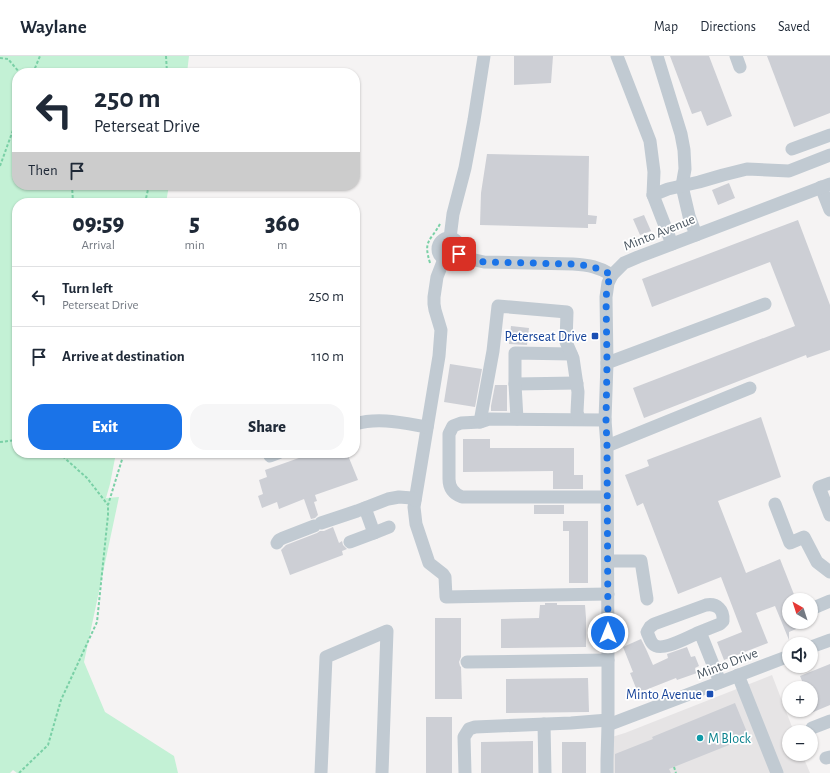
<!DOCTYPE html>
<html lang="en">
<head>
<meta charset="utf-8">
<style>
  body { margin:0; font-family:"Alegreya Sans",sans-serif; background:#f6f6f7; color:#1f2937; height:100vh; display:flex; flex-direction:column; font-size:15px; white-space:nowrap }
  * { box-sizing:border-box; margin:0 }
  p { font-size:13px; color:#747a83 }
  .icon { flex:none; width:22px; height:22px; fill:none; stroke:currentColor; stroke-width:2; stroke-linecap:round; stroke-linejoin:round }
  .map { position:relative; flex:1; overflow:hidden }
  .side { position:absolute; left:12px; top:142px; width:348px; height:260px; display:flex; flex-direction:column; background:#fff; border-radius:16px; box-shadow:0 1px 3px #0004 }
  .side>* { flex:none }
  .hud { position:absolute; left:12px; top:12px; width:348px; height:122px; border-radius:16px; box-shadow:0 1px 3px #0004; background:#fff; color:#1f2937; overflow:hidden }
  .needle { width:26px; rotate:321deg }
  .fabs { position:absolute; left:782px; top:537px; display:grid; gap:8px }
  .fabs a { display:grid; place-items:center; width:36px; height:36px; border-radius:50%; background:#fff; box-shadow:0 1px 3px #0004; font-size:20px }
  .pin { position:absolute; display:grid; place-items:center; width:34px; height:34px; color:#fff; margin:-17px; border-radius:8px; box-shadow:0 2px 6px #0006 }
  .me { position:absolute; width:44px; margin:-22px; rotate:0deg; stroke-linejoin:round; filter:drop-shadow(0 0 3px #0008) }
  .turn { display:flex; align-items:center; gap:14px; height:84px; padding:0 16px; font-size:18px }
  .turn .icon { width:52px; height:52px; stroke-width:2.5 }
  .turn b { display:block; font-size:28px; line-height:34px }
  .then { display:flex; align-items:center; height:38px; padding:0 16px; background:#0003; gap:8px; font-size:15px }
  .eta { display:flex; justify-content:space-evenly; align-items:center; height:68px; text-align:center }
  .eta b { font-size:24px; font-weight:800; line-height:28px }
  .button { display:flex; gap:8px; margin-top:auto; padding:8px 16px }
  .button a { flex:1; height:46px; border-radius:16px; background:#1a73e8; color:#fff; font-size:16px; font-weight:800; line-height:46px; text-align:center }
  .button a+a { background:#f6f6f7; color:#1f2937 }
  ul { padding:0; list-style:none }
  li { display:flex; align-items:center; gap:12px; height:60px; padding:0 16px; border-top:1px solid #e0e1e3 }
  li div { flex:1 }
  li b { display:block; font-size:15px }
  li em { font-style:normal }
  header { display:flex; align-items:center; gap:24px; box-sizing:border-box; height:56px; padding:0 20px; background:#fff; border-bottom:1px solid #e0e1e3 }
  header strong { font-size:19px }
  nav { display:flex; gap:22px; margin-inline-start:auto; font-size:14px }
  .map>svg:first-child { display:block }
  .education { fill:#e6e4e5 }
  .green { fill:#c3f1d5 }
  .building { fill:#cdcfd5 }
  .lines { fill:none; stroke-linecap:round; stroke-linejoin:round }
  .path { stroke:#7ad0a6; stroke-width:2; stroke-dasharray:3 2; stroke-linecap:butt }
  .minor { stroke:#c1cad2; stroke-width:13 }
  .route { stroke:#1a73e8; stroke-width:7; stroke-dasharray:0 12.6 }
  .transit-dot { fill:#1a4fb4; stroke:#fff; stroke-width:1.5 }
  .culture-dot { fill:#0f9aa8; stroke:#fff; stroke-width:1.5 }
  .labels { text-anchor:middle; stroke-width:3.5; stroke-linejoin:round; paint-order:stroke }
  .street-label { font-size:14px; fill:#4a5661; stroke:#fff }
  .transit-label { font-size:14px; fill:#164399; stroke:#fff; text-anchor:end }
  .culture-label { font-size:14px; fill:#0d838f; stroke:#fff; text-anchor:start }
</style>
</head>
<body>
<header>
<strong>Waylane</strong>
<nav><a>Map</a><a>Directions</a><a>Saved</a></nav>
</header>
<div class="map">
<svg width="830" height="717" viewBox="0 0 830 717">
  <rect width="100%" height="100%" fill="#f5f3f3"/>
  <polygon class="education" points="772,619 794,676 789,676 789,698 802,698 810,717 613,717 612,681 625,677"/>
  <polygon class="green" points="0,0 189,0 187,17 17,17 17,129 169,129 166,147 17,147 17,397 116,397 110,428 106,442 119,441 84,606 105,656 174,700 178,717 17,717 13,714 10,717 0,717"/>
  <g class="building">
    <polygon points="514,0 553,0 551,27 514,29"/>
    <polygon points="670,0 709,0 732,60 707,70 701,55 692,58"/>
    <polygon points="767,0 830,0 830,57 794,71"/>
    <polygon points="487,98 589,100 588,159 597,160 596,168 588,168 588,172 480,169 481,137"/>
    <polygon points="729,127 735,142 718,149 712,134"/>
    <polygon points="644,159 651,175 640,179 633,163"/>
    <polygon points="798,164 830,249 830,294 807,302 806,299 644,362 633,332 795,270 770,206 652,251 642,223"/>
    <polygon points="511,270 529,272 527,289 509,288"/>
    <polygon points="450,308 482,313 475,351 444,346"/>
    <polygon points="495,329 507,329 507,355 491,355 491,350"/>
    <polygon points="761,361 781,421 718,445 746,517 780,503 795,541 789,544 789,566 813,566 789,576 789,584 775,550 756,557 768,587 724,604 717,586 742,576 721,521 678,538 643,447 637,450 625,419 649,410 647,404"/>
    <polygon points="463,383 490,383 490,392 574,392 574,419 583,419 583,433 553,433 553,415 463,416"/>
    <polygon points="313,397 347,397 358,424 315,439 317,445 314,446 318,459 315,462 311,463 304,443 279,453 277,446 262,452 258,440 263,438 259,424 267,421 265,414"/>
    <rect x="534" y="449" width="30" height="9"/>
    <polygon points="563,465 588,465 588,527 569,527 569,475 563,475"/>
    <polygon points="333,471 339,487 342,485 343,489 347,493 342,495 343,499 290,519 281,494 286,489 317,477 320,475 324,475"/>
    <polygon points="545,547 557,547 557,549 585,549 586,562 586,591 501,592 501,563 539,562 540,549 545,549"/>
    <polygon points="435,562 461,562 461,601 459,606 460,610 461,611 462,643 435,643"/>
    <polygon points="641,583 646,593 653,609 668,602 667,598 687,591 691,601 695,600 699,610 695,612 697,617 677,624 676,622 638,637 630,617 633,616 623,591"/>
    <polygon points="830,608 830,649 811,657 811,632 805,632 800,620"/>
    <polygon points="588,622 589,656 506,657 506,623"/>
    <polygon points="735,647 749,681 669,713 671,717 615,717 615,698 653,683 652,681"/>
    <rect x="426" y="661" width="26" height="56"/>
    <polygon points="533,685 533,717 481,717 481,686"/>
    <rect x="562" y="686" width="24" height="31"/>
  </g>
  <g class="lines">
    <g class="path">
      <polyline points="166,0 167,17"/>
      <polyline points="0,2 8,3 20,17"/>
      <polyline points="33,17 40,0"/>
      <polyline points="0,110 17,63"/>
      <polyline points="72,129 73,147"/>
      <polyline points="145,147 149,129"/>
      <path d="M430 207C423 184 430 186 440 168"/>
      <polyline points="0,386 17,384"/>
      <polyline points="59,397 87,422 108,449"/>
      <polyline points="674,711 676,717"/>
      <polyline points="19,717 48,689 61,644 97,566 108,459 108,449 124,397"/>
    </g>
    <g class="minor">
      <polyline points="617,0 650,85 654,116 653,139 672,188"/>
      <polyline points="657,0 681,78 684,94 685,113 682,130 689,160 696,179"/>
      <polyline points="736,0 740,11"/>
      <polyline points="792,93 830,79"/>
      <polyline points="821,131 830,154"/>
      <polyline points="653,139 668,133 699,126 723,119 747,113 789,115 830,99"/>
      <circle cx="449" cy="193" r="11"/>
      <polyline points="450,182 453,158 465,112 474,64 484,0"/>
      <path d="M459 198 475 204 484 206 573 208C589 209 599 211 612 219"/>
      <polyline points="444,203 437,221 434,241 434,248 435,254 441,274 439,300 414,451 416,468 429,507 443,518 445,521 446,541 608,538"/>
      <polyline points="607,307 765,248"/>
      <polyline points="515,328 577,327"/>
      <polyline points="517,363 515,328 515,297 571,298"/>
      <path d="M605 364 489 363 480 366 461 367 453 370 449 378V423C449 432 454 438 462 441H607"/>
      <polyline points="480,366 493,295 498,250 567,256 566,286 573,302 578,336 577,356 579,363"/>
      <path d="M355 368C379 361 403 367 427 371"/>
      <polyline points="607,390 750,332"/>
      <polyline points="270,400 278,397"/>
      <polyline points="830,427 819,431 830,459"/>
      <polyline points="775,448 790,487 804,481 817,506 830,516"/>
      <polyline points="365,452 374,477 389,471"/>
      <polyline points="321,467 357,455 388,443 399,441 412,442 415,444"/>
      <polyline points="350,486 374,477"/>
      <polyline points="277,487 279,484 283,482 314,470"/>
      <polyline points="608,505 641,505 647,543"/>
      <polyline points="811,553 830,545"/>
      <path d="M700 576C690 580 661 597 653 588 650 585 649 580 647 576L650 571 654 568 706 549C717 547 724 554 723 565L720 568 700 576 720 626"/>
      <polyline points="811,591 830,584"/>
      <polyline points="467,606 608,604"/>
      <polyline points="738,619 777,717"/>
      <polyline points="544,668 545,717"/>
      <polyline points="608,669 789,600"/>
      <polyline points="812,672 830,665"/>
      <polyline points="826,702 830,701"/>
      <polyline points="321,717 326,601 387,575 382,717"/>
      <polyline points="465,717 464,681 469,673 475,671 571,667 608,664"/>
      <polyline points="607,717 607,704 608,669 608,604 607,390 605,364 607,307 606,241 608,227 612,219 624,207 638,201 830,128"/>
    </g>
  </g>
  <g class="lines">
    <path class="route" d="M459 198 475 204 484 206 573 208C588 209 599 212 612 219L608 227 606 241 607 307 606 364 607 390 608 577"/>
  </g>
  <g class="transit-dot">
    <rect x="591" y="276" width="8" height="8" rx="2"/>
    <rect x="706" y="634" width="8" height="8" rx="2"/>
  </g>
  <circle class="culture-dot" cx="700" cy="682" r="4"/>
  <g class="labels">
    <g class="street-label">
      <text transform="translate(659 176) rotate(-22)" y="5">Minto Avenue</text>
      <text transform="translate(727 607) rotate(-21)" y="5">Minto Drive</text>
    </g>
    <g class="transit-label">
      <text x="587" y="285">Peterseat Drive</text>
      <text x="702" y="643">Minto Avenue</text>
    </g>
    <g class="culture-label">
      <text x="708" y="687">M Block</text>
    </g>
  </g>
</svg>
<div class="fabs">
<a><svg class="needle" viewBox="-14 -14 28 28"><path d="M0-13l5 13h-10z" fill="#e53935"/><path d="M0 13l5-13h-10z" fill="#747a83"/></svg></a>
<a><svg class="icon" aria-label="sound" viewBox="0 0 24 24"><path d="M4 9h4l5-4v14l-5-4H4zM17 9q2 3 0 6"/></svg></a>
<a>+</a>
<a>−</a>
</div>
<div class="pin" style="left:459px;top:198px;background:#d93025"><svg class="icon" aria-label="arrive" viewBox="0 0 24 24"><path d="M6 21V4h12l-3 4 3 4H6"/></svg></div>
<svg class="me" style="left:608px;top:577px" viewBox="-20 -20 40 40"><circle r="17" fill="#1a73e8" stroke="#fff" stroke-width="3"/><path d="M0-11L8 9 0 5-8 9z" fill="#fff"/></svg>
<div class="hud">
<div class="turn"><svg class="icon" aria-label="left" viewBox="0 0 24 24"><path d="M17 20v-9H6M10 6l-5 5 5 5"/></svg><div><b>250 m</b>Peterseat Drive</div></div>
<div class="then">Then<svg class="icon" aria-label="arrive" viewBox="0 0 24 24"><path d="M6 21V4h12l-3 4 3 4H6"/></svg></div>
</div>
<section class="side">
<div class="eta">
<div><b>09:59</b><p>Arrival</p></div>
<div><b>5</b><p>min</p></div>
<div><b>360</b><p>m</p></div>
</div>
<ul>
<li><svg class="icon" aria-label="left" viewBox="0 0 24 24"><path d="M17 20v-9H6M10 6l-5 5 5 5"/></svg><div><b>Turn left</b><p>Peterseat Drive</p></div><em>250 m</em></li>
<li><svg class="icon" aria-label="arrive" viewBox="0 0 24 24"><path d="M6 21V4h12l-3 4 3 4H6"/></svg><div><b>Arrive at destination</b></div><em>110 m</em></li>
</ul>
<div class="button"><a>Exit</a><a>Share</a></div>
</section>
</div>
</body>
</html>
